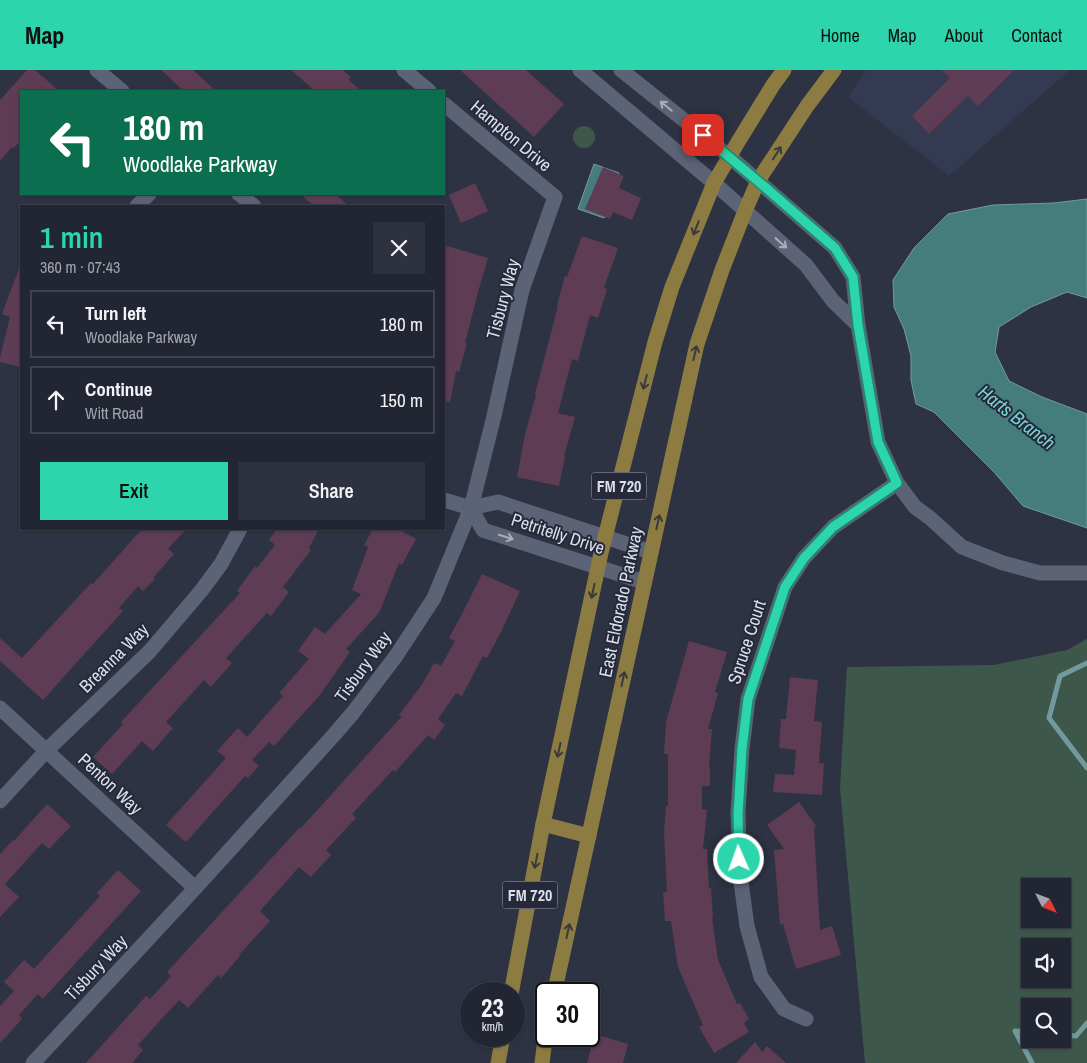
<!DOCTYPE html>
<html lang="en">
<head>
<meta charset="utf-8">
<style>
  body { margin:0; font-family:"Archivo Narrow",sans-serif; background:#2e323f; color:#f1f3f6; height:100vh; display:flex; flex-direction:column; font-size:19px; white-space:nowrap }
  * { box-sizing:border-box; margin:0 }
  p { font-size:16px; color:#a2a5ac }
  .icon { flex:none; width:28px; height:28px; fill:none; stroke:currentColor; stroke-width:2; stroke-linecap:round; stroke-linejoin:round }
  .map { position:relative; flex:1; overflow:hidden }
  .panel { position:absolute; left:20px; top:135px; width:425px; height:325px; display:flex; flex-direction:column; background:#222633; border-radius:0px; box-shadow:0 1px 4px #0004,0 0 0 1px #3f434e }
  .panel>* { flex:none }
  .hud { position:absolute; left:20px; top:20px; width:425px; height:105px; border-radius:0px; box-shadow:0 1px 4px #0004,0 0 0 1px #3f434e; background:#0b6e4f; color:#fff; overflow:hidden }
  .needle { width:32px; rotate:132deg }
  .controls { position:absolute; left:1021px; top:808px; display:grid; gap:10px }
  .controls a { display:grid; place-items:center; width:50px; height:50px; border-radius:0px; background:#222633; box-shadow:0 1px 4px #0004,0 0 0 1px #3f434e; font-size:25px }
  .speed { position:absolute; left:460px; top:912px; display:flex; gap:10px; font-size:25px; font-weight:700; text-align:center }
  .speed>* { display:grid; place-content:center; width:65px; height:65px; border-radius:50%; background:#222633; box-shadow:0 1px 4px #0004,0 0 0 1px #3f434e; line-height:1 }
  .speed small { font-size:12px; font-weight:400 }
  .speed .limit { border:2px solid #111; border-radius:8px; background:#fff; color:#111 }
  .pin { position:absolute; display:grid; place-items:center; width:42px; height:42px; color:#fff; margin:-21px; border-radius:10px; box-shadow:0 2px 8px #0006 }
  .me { position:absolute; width:55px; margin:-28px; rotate:358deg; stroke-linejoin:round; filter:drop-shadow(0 0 4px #0008) }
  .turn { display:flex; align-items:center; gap:18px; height:105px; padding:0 20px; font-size:22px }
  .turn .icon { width:65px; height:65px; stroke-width:2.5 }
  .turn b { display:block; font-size:35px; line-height:42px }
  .round { display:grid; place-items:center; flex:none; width:52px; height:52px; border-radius:0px; background:#2e323f }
  .overview { display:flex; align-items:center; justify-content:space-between; height:85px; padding:0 20px }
  h1 { font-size:30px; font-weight:600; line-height:38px; color:#2cd5ab }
  .button { display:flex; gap:10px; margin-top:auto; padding:10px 20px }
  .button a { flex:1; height:58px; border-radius:0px; background:#2cd5ab; color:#111; font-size:20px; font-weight:600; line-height:58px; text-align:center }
  .button a+a { background:#2e323f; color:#f1f3f6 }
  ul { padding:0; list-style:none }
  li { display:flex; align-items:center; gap:15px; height:68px; margin:0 10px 8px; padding:0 10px; border:2px solid #3f434e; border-radius:0px }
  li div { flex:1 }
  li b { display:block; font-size:19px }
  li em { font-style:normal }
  header { display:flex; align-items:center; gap:30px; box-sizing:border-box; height:70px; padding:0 25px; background:#2cd5ab; color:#111 }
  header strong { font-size:24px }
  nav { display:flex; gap:28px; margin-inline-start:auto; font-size:18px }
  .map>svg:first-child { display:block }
  .built { fill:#343a51 }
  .green { fill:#3e574b; fill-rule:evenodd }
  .water { fill:#457d7d; stroke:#729a9e }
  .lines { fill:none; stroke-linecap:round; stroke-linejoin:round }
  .stream { stroke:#729a9e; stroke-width:5 }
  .building { fill:#5d3c54 }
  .minor { stroke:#5d6376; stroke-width:15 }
  .major { stroke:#8d7c42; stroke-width:15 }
  .oneway { stroke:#a9adbc }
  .oneway2 { stroke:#3a3a3c }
  .route-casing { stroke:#1d8a6f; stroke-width:12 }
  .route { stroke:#2cd5ab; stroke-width:9 }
  .labels { text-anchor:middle; stroke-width:4; stroke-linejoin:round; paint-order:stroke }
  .shield { fill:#25293a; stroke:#a5a8b5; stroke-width:1 }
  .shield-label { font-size:16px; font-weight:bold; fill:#dcdfea }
  .street-label { font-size:18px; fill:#dcdfea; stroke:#25293a }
  .water-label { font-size:19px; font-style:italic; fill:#77d4d5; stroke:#25293a }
</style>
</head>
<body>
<header>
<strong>Map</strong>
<nav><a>Home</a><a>Map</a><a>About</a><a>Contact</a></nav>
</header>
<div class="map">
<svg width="1087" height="993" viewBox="0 0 1087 993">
  <rect width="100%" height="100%" fill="#2e3344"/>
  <polygon class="built" points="866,0 1070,0 949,106 848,27"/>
  <g class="green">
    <circle cx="584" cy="67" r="11"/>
    <path d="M1087 569V993H865L840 718 847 597 994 595 1067 580ZM1030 816H1062V849H1030ZM1030 876H1062V909H1030ZM1030 936H1062V969H1030Z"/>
  </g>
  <g class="water">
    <polygon points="594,94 619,103 604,148 578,139"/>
    <polygon points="1087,129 1087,228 1067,222 1031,237 999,257 995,282 1009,311 1042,327 1087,344 1087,458 1023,436 994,402 934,342 916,334 911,310 911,286 904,259 894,237 893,210 914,178 948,144 993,135 1054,133"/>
  </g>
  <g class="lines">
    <g class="stream">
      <polyline points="1087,593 1060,606 1049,648 1087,698"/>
      <polyline points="1030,962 1015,961 1032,993"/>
      <polyline points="1062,965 1076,966 1087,953"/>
    </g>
  </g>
  <g class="building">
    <polygon points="27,0 35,0 59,21 21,21 21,70 14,78 12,77 0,91 0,30"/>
    <polygon points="161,0 193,0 216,21 184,21"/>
    <polygon points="291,0 343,0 351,7 349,10 361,21 315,21"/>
    <polygon points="460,0 526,0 564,34 534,67"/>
    <polygon points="942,0 1014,0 978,36 968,26 929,64 912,46 950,8"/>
    <polygon points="603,97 624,106 619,118 641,128 632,150 613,142 610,149 585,139"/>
    <polygon points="475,113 488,141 461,153 449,125"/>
    <polygon points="300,124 335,124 349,136 314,136"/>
    <polygon points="582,166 618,178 604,218 607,219 598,248 590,245 578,291 572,289 558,343 575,347 564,386 565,387 559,416 517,407 525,364 536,325 535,324 558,236 557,235 565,206 567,207"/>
    <polygon points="447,176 488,188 478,222 465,273 467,273 459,302 456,301 450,332 444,331 444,186"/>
    <polygon points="20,196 21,196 21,297 0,292 0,288 10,247 2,244"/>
    <polygon points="142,459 186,459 168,479 174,484 153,508 155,509 143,521 138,516 119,538 123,541 43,630 0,591 0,568 22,588 91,513 93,514"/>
    <polygon points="277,459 319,459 309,478 311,480 283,517 289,522 271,546 267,543 226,588 232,593 211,617 204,610 166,652 173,658 153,681 142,671 112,704 93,687 123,654 121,652 240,523 237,521 255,496 257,498 275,475 269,470"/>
    <polygon points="373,459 398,459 416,469 402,495 399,493 379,543 346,579 350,582 320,625 274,676 269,672 252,690 259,696 248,708 245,706 186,772 166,755 226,688 217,681 238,658 247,667 283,626 279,623 309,589 298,581 315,557 325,564 361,524 352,520 368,477 364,475"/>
    <polygon points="482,504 520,521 501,562 487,588 483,586 462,626 456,623 438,649 445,655 434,670 428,665 395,702 393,700 352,744 356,748 326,780 331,785 311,807 299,797 260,841 270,851 239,885 240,886 221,908 218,905 188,938 179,930 138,975 143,980 132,993 86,993 146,926 150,929 171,906 167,902 300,757 301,758 331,725 402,646 399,645 423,613 434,593 441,596 455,571 449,568 463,542"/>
    <polygon points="689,571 727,582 715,622 718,623 708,659 712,659 709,697 710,697 710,716 702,716 702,739 707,740 703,779 707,779 709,818 711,818 713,847 712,847 718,890 737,934 740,933 749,949 744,953 749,962 714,983 699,957 703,955 678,897 671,851 665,851 663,822 667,822 664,763 666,736 668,736 668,684 664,684 666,652"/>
    <polygon points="790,607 818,610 814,651 822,652 819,693 824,693 822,725 773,722 775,704 794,705 796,680 779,678 781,649 786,649"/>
    <polygon points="799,732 816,756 814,758 820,860 832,856 841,885 796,899 783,854 780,854 774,780 784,779 767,755"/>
    <polygon points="47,734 71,756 49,779 42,773 5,814 19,827 0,847 0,784 13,770 14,771"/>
    <polygon points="118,800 141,821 43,929 38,924 19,945 22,949 0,973 0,936 14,921 4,912 24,890 34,899 100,826 97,823"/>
    <polygon points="595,964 628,974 623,993 587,993"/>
    <polygon points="755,972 762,982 767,976 786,993 736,993"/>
  </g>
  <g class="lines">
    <g class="minor">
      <polyline points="97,0 122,21"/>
      <polyline points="404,0 429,21"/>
      <polyline points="580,0 714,113 806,195 833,231 858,255"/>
      <polyline points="621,0 729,86 835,178 853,207 858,255 878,372 897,413 915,437 930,448 962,477 1003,493 1040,503 1087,503"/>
      <polyline points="239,124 254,136"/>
      <polyline points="137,136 149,124"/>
      <polyline points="444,430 471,438 498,432 651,482"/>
      <polyline points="471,438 483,460 644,512"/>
      <polyline points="0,638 195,818"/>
      <polyline points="0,731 47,680 150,581 201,521 221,494 240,459"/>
      <polyline points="806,949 784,939 761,907 747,856 740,805 738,743 742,679 748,629 785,517 804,488 833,457 897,413"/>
      <polyline points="33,993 188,826 333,666 352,644 396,586 434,528 471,438 494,346 522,220 555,127 444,34"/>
    </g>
    <g class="major">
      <polyline points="543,754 589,766"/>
      <polyline points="511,924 543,754 601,483 655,272 672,217 714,113 738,72 773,15 784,0"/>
      <polyline points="554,924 697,274 722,200 745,141 758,111 807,36 834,0"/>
      <polyline points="498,993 503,966"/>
      <polyline points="542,993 546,962"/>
    </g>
  </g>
  <defs><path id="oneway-shaft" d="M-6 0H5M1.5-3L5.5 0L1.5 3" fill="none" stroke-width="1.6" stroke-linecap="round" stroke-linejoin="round" transform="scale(1.25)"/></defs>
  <g class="oneway">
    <use href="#oneway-shaft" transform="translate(666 36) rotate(-141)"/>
    <use href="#oneway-shaft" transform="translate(781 173) rotate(42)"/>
    <use href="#oneway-shaft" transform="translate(506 467) rotate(18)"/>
  </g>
  <g class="oneway2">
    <use href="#oneway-shaft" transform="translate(777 83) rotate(-57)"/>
    <use href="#oneway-shaft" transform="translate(696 158) rotate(112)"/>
    <use href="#oneway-shaft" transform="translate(695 283) rotate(-77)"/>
    <use href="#oneway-shaft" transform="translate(645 312) rotate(104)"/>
    <use href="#oneway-shaft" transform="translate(658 452) rotate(-77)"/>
    <use href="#oneway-shaft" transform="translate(593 521) rotate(102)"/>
    <use href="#oneway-shaft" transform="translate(623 609) rotate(-78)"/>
    <use href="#oneway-shaft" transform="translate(559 680) rotate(102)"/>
    <use href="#oneway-shaft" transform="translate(536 791) rotate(101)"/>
    <use href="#oneway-shaft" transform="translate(568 861) rotate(-78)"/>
  </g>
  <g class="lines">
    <defs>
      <polyline id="route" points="703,65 766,118 835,178 853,207 858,255 878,372 897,413 833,457 804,488 785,517 748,629 742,679 738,744 739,789"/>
    </defs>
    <use href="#route" class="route-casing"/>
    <use href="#route" class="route"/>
  </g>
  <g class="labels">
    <g class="shield">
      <rect x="591.5" y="402.5" width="55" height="27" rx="4"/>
      <rect x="502.5" y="811.5" width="55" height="27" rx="4"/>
    </g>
    <g class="shield-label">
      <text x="619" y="422">FM 720</text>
      <text x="530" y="831">FM 720</text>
    </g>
    <g class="street-label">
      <text transform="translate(511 66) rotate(40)" y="6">Hampton Drive</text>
      <text transform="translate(503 229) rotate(-75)" y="6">Tisbury Way</text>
      <text transform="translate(558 464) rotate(18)" y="6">Petritelly Drive</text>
      <text transform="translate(621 532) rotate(-78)" y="6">East Eldorado Parkway</text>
      <text transform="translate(747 572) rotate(-72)" y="6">Spruce Court</text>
      <text transform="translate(114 588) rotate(-45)" y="6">Breanna Way</text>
      <text transform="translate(363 597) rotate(-54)" y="6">Tisbury Way</text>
      <text transform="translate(110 714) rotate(43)" y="6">Penton Way</text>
      <text transform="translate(96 898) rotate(-47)" y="6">Tisbury Way</text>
    </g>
    <g class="water-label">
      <text transform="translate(1017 347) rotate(38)" y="7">Harts Branch</text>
    </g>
  </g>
</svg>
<div class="controls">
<a><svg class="needle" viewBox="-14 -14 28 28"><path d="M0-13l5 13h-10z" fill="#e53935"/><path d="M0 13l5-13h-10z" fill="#a2a5ac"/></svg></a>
<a><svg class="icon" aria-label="sound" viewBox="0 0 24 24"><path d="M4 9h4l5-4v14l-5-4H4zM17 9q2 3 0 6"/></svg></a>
<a><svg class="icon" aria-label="search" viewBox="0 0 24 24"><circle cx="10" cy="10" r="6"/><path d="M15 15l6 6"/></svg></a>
</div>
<div class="speed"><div>23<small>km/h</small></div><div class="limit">30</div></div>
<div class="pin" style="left:703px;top:65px;background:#d93025"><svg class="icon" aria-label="arrive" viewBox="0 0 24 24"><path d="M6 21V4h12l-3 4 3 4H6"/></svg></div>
<svg class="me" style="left:739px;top:789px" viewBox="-20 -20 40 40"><circle r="17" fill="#2cd5ab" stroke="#fff" stroke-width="3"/><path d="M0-11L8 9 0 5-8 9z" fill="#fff"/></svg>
<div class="hud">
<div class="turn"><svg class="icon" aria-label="left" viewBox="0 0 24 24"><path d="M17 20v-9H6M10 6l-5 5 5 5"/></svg><div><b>180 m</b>Woodlake Parkway</div></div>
</div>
<section class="panel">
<div class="overview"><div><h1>1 min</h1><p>360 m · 07:43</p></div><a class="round"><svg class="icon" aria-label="close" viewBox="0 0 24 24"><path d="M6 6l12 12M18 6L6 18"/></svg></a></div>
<ul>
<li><svg class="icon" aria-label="left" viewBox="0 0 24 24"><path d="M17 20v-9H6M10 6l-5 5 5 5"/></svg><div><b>Turn left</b><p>Woodlake Parkway</p></div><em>180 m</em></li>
<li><svg class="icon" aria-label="ahead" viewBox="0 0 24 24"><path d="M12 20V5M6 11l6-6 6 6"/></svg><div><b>Continue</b><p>Witt Road</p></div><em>150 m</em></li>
</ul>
<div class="button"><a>Exit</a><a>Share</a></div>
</section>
</div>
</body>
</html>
